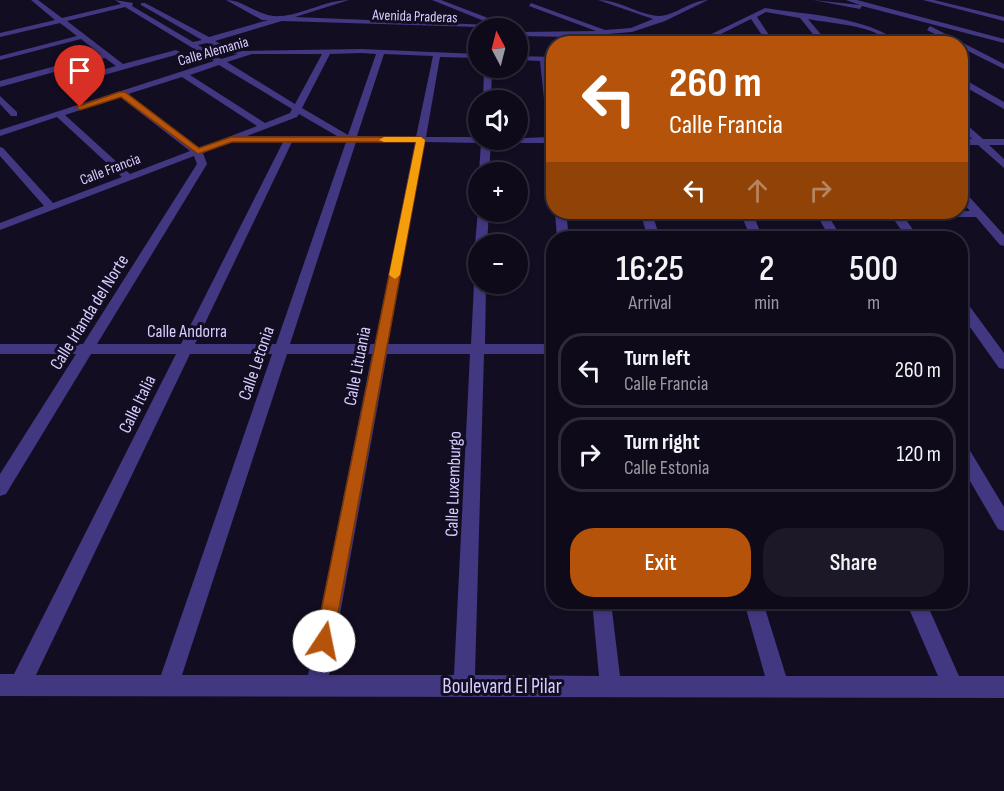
<!DOCTYPE html>
<html lang="en">
<head>
<meta charset="utf-8">
<style>
  body { margin:0; font-family:"Sofia Sans Condensed",sans-serif; background:#1c1827; color:#f1f3f6; height:100vh; display:flex; flex-direction:column; font-size:22px; white-space:nowrap }
  * { box-sizing:border-box; margin:0 }
  p { font-size:20px; color:#9b9aa2 }
  .icon { flex:none; width:33px; height:33px; fill:none; stroke:currentColor; stroke-width:2; stroke-linecap:round; stroke-linejoin:round }
  .map { position:relative; flex:1; overflow:hidden }
  .panel { position:absolute; left:546px; top:231px; width:422px; height:378px; display:flex; flex-direction:column; background:#0e0a1a; border-radius:24px; box-shadow:0 2px 4px #0004,0 0 0 2px #2e2b39 }
  .panel>* { flex:none }
  .top-card { position:absolute; left:546px; top:36px; width:422px; height:183px; border-radius:24px; box-shadow:0 2px 4px #0004,0 0 0 2px #2e2b39; background:#b45309; color:#fff; overflow:hidden }
  .needle { width:39px; rotate:353deg }
  .controls { position:absolute; left:468px; top:18px; display:grid; gap:12px }
  .controls a { display:grid; place-items:center; width:60px; height:60px; border-radius:50%; background:#0e0a1a; box-shadow:0 2px 4px #0004,0 0 0 2px #2e2b39; font-size:30px }
  .pin { position:absolute; display:grid; place-items:center; width:51px; height:51px; color:#fff; margin:-62px -26px; border-radius:50% 50% 50% 0; rotate:-45deg; box-shadow:0 0 6px #0007 }
  .pin .icon { rotate:45deg }
  .me { position:absolute; width:66px; margin:-33px; rotate:11deg; stroke-linejoin:round; filter:drop-shadow(0 0 4px #0008) }
  .turn { display:flex; align-items:center; gap:21px; height:126px; padding:0 24px; font-size:27px }
  .turn .icon { width:78px; height:78px; stroke-width:2.5 }
  .turn b { display:block; font-size:42px; line-height:51px }
  .lanes { display:flex; align-items:center; height:57px; padding:0 24px; background:#0003; justify-content:center; gap:30px; direction:ltr }
  .lanes .off { opacity:.35 }
  .eta { display:flex; justify-content:space-evenly; align-items:center; height:102px; text-align:center }
  .eta b { font-size:36px; font-weight:600; line-height:42px }
  .primary-button { display:flex; gap:12px; margin-top:auto; padding:12px 24px }
  .primary-button a { flex:1; height:69px; border-radius:24px; background:#b45309; color:#fff; font-size:24px; font-weight:600; line-height:69px; text-align:center }
  .primary-button a+a { background:#1c1827; color:#f1f3f6 }
  ul { padding:0; list-style:none }
  li { display:flex; align-items:center; gap:18px; height:75px; margin:0 12px 9px; padding:0 12px; border:3px solid #2e2b39; border-radius:24px }
  li div { flex:1 }
  li b { display:block; font-size:22px }
  li em { font-style:normal }
  .map>svg:first-child { display:block }
  .lines { fill:none; stroke-linecap:round; stroke-linejoin:round }
  .street { fill:#423781; fill-rule:evenodd }
  .route { fill:#b45309; stroke:#753606; stroke-width:1.5 }
  .slow { fill:#f59e0b }
  .labels { text-anchor:middle; stroke-width:6; stroke-linejoin:round; paint-order:stroke }
  .far-street-label { font-size:15px; fill:#d8cdff; stroke:#130d22 }
  .street-label { font-size:18px; fill:#d8cdff; stroke:#130d22 }
  .near-street-label { font-size:21px; fill:#d8cdff; stroke:#130d22 }
</style>
</head>
<body>
<div class="map">
<svg width="1004" height="791" viewBox="0 0 1004 791">
  <rect width="100%" height="100%" fill="#130d22"/>
  <g class="lines">
    <g class="street">
      <path d="M31 0H38L62 18 121 4 115 0 133 3 132 6 193 42 202 40 141 5V3H145L209 37 268 20H262L226 0C245 0 259 18 280 16 303 15 325 0 349 0L295 17 514 26V28L282 21 215 41 228 48 245 51 361 49 478 54V58L440 57 426 137H478V140L548 137 540 61 518 60V56L554 57V61H548L554 103V149L551 148 549 143H491L489 172H479L481 143 425 142 388 344H471L474 284 478 280V284H486L485 344H554V354H484L475 675 599 676 592 602H611L620 676H765L744 602H763L786 676H938L906 602H926L959 676H1004V698L0 696V674H14L176 354H91L6 494 0 496V474L76 354H0V344H83L197 164 194 156 0 230V223L44 206 0 156V147L3 148 53 203 122 177 57 117 0 136V130L214 61 125 7 67 21 123 64 176 50 180 52 179 54 86 80 96 90 92 93 77 81 80 76 116 66 105 58 0 87V81L100 54 81 39 0 60V56L77 36 60 23 0 37V33L55 20ZM207 43 223 52 238 54 221 59 198 45ZM361 53 376 54 348 135 302 108 330 54ZM252 54H322L295 104 227 62ZM384 54 433 56 416 137 357 136ZM219 65 292 109 290 113 265 123 190 75ZM182 77 257 126 199 148 128 94ZM120 97 190 151 130 174 65 115ZM299 114 337 136H247L297 117ZM236 140 283 142 181 344H97L207 164 203 153ZM292 142H346L276 344H195ZM356 142H415L375 344H290ZM190 354H272L161 675H36ZM287 354H372L308 675H182ZM387 354H470L454 675H329Z"/>
      <polygon points="432,0 441,0 501,23 494,25"/>
      <path d="M598 0C619 0 637 14 658 16 673 17 691 0 708 0L665 21 632 32 570 37 518 36V32L596 31 529 6 531 3 605 30 631 28 653 19Z"/>
      <polygon points="813,0 860,5 846,0 857,0 1004,39 1004,43 862,6 860,9"/>
      <polygon points="923,0 934,0 1004,17 1004,21"/>
      <path d="M765 8C807 15 867 16 902 44 889 44 883 35 871 31 852 24 829 23 808 19L829 44H821L800 18 766 12 757 17 775 44H768L751 19 701 44H691Z"/>
      <polygon points="930,26 1004,64 1004,69 960,47 960,44 954,44 927,30"/>
      <polygon points="484,68 492,68 491,100 483,100"/>
      <polygon points="960,77 1004,102 1004,109 960,84"/>
      <polygon points="0,96 17,112 17,116 11,116 0,104"/>
      <polygon points="960,119 983,139 1004,139 1004,145 989,145 1004,159 1004,168 978,145 960,145 960,139 972,139 960,127"/>
      <polygon points="960,190 964,191 1004,235 1004,246 1000,245 976,217 904,217 919,238 907,238 892,217 829,217 842,238 830,238 818,217 754,217 763,238 751,238 742,217 653,216 660,238 648,238 640,212 970,211 960,200"/>
      <polygon points="478,210 489,212 487,244 478,244 478,247 475,244"/>
      <polygon points="555,212 566,212 569,238 557,238"/>
      <polygon points="960,299 965,300 1004,353 1004,369 999,368 960,313"/>
      <polygon points="960,442 966,444 1004,507 1004,531 998,529 960,464"/>
    </g>
  </g>
  <polygon class="route" points="119,92 125,92 199,148 231,137 421,137 425,140 333,641 331,647 324,650 318,647 315,641 416,142 232,142 198,154 121,97 80,110 76,107"/>
  <polygon class="slow" points="421,137 425,140 400,275 395,279 389,275 416,142 384,142 379,140 384,137"/>
  <g class="labels">
    <g class="far-street-label">
      <text transform="translate(415 16) rotate(2)" y="5">Avenida Praderas</text>
      <text transform="translate(213 51) rotate(-16)" y="5">Calle Alemania</text>
      <text transform="translate(110 169) rotate(-21)" y="5">Calle Francia</text>
    </g>
    <g class="street-label">
      <text transform="translate(89 312) rotate(-58)" y="6">Calle Irlanda del Norte</text>
      <text x="187" y="337">Calle Andorra</text>
      <text transform="translate(256 363) rotate(-71)" y="6">Calle Letonia</text>
      <text transform="translate(357 366) rotate(-79)" y="6">Calle Lituania</text>
      <text transform="translate(137 404) rotate(-64)" y="6">Calle Italia</text>
      <text transform="translate(453 484) rotate(-88)" y="6">Calle Luxemburgo</text>
    </g>
    <g class="near-street-label">
      <text x="502" y="693">Boulevard El Pilar</text>
    </g>
  </g>
</svg>
<div class="controls">
<a><svg class="needle" viewBox="-14 -14 28 28"><path d="M0-13l5 13h-10z" fill="#e53935"/><path d="M0 13l5-13h-10z" fill="#9b9aa2"/></svg></a>
<a><svg class="icon" aria-label="sound" viewBox="0 0 24 24"><path d="M4 9h4l5-4v14l-5-4H4zM17 9q2 3 0 6"/></svg></a>
<a>+</a>
<a>−</a>
</div>
<div class="pin" style="left:80px;top:107px;background:#d93025"><svg class="icon" aria-label="arrive" viewBox="0 0 24 24"><path d="M6 21V4h12l-3 4 3 4H6"/></svg></div>
<svg class="me" style="left:324px;top:641px" viewBox="-20 -20 40 40"><circle r="19" fill="#fff"/><path d="M0-13L10 11 0 6-10 11z" fill="#b45309"/></svg>
<div class="top-card">
<div class="turn"><svg class="icon" aria-label="left" viewBox="0 0 24 24"><path d="M17 20v-9H6M10 6l-5 5 5 5"/></svg><div><b>260 m</b>Calle Francia</div></div>
<div class="lanes"><svg class="icon" aria-label="left" viewBox="0 0 24 24"><path d="M17 20v-9H6M10 6l-5 5 5 5"/></svg><svg class="icon off" aria-label="ahead" viewBox="0 0 24 24"><path d="M12 20V5M6 11l6-6 6 6"/></svg><svg class="icon off" aria-label="right" viewBox="0 0 24 24"><path d="M7 20v-9h11M14 6l5 5-5 5"/></svg></div>
</div>
<section class="panel">
<div class="eta">
<div><b>16:25</b><p>Arrival</p></div>
<div><b>2</b><p>min</p></div>
<div><b>500</b><p>m</p></div>
</div>
<ul>
<li><svg class="icon" aria-label="left" viewBox="0 0 24 24"><path d="M17 20v-9H6M10 6l-5 5 5 5"/></svg><div><b>Turn left</b><p>Calle Francia</p></div><em>260 m</em></li>
<li><svg class="icon" aria-label="right" viewBox="0 0 24 24"><path d="M7 20v-9h11M14 6l5 5-5 5"/></svg><div><b>Turn right</b><p>Calle Estonia</p></div><em>120 m</em></li>
</ul>
<div class="primary-button"><a>Exit</a><a>Share</a></div>
</section>
</div>
</body>
</html>
